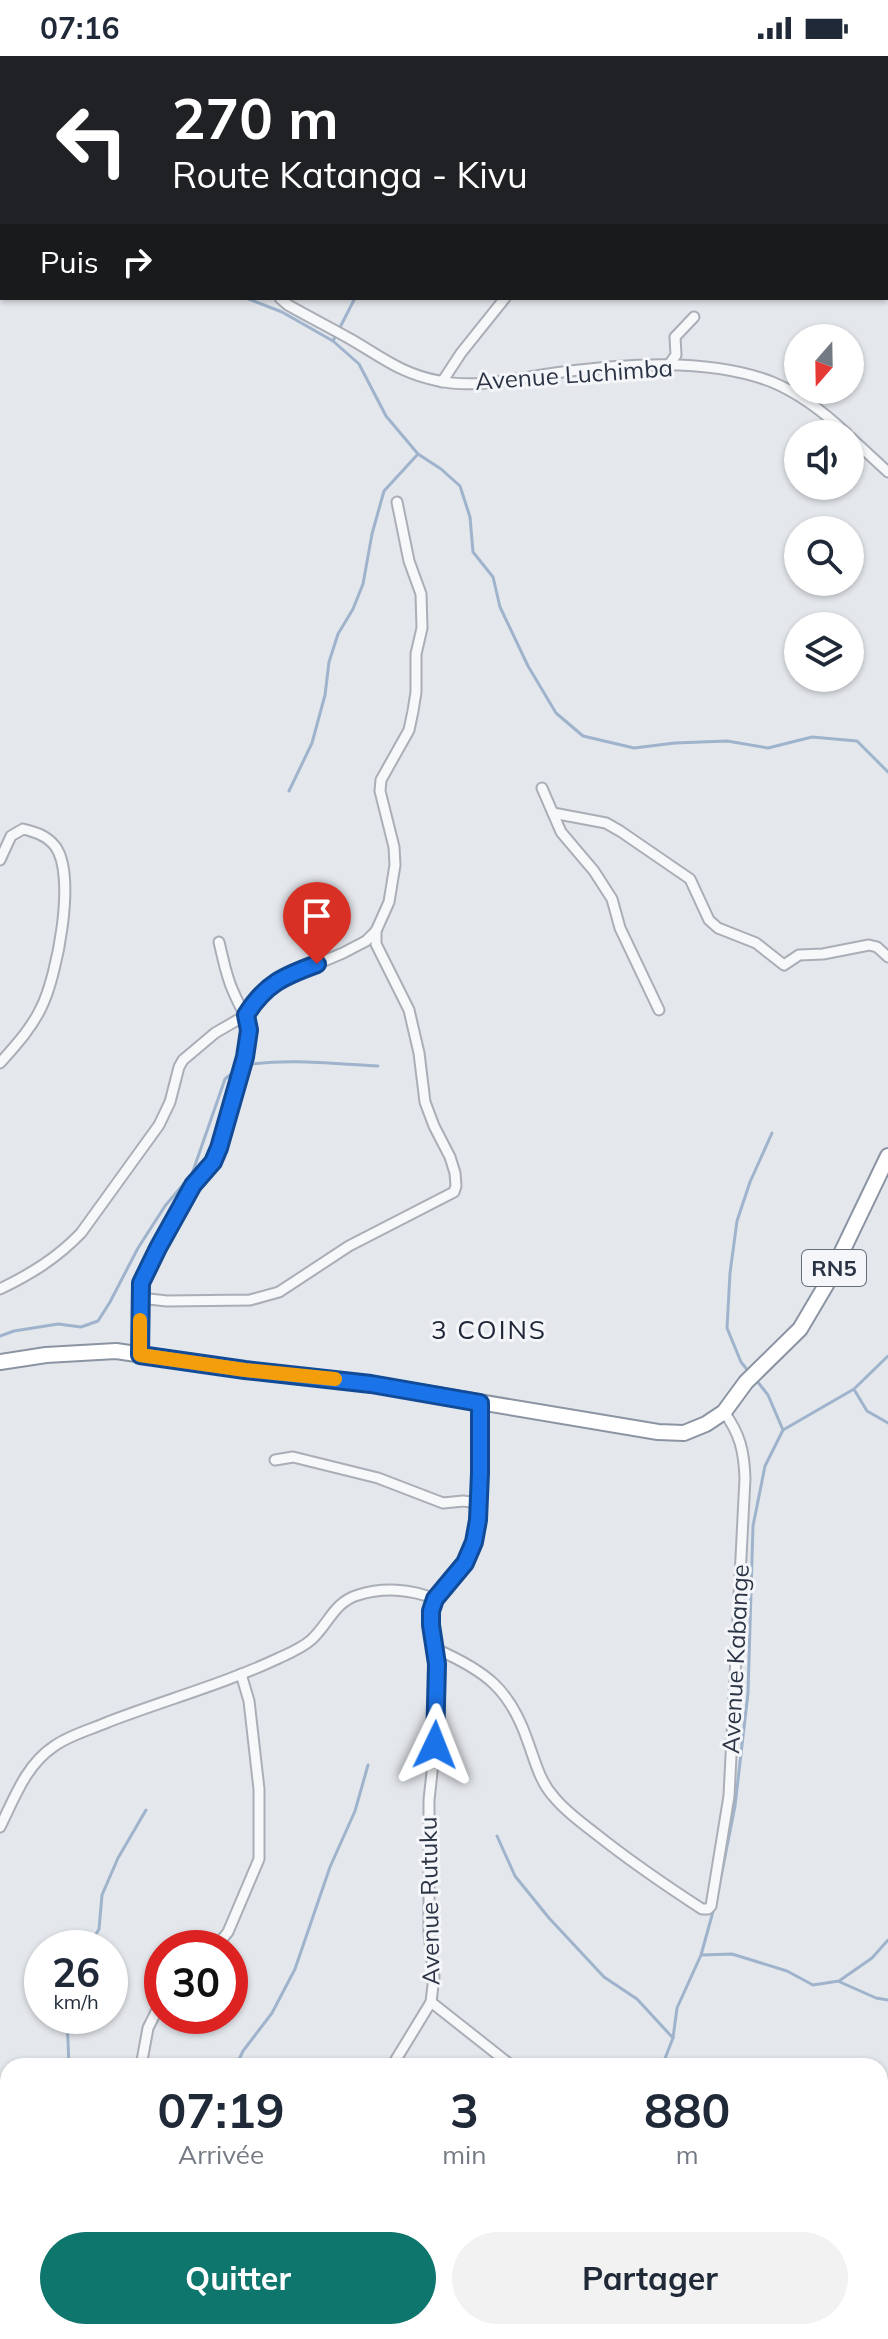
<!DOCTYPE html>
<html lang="fr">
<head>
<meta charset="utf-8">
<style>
  body { margin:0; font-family:Mulish,sans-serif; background:#f2f2f3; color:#1f2937; height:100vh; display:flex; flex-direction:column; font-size:30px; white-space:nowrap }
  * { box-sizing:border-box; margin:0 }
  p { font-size:26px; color:#747a83 }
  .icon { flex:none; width:44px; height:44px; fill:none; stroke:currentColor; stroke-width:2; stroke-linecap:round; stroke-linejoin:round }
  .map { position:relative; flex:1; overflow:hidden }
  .side { position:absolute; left:0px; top:2002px; width:888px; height:282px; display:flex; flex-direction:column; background:#fff; border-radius:24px 24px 0 0; box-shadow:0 2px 6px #0004 }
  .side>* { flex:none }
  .banner { position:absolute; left:0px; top:0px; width:888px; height:244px; box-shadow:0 2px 6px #0004; background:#202124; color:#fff; overflow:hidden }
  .needle { width:52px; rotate:200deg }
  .tools { position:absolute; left:784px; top:268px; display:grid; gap:16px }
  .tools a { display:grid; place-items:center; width:80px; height:80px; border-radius:50%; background:#fff; box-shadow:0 2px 6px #0004; font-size:40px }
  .speed { position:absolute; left:24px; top:1874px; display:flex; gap:16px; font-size:40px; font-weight:700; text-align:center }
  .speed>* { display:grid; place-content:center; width:104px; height:104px; border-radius:50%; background:#fff; box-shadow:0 2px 6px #0004; line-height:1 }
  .speed small { font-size:20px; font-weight:400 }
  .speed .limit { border:12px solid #d22; background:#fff; color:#111 }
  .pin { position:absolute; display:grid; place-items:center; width:68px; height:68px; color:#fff; margin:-82px -34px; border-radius:50% 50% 50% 0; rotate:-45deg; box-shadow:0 0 8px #0007 }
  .pin .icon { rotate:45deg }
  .me { position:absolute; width:88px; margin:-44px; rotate:2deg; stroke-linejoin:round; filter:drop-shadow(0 0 6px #0008) }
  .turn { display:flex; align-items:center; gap:28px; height:168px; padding:0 40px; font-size:36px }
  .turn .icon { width:104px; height:104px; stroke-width:2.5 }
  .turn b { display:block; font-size:56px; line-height:68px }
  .then { display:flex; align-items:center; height:76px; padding:0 40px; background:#0003; gap:16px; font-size:30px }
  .eta { display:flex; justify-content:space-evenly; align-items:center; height:136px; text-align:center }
  .eta b { font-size:48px; font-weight:700; line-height:56px }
  .cta { display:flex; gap:16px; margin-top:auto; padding:16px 40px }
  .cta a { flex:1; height:92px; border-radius:48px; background:#0f766e; color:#fff; font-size:32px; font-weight:700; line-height:92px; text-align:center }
  .cta a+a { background:#f2f2f3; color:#1f2937 }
  .status { display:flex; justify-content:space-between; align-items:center; height:56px; padding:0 40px; background:#fff; direction:ltr }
  .status svg { height:22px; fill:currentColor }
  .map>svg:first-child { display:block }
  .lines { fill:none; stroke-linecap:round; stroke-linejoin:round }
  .stream { stroke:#9fb4cc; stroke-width:3 }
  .minor-casing { stroke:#a9aeb7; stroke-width:13 }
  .trunk-casing { stroke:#8b94a3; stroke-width:18 }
  .minor { stroke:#f7f8fa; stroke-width:9 }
  .trunk { stroke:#fff; stroke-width:14 }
  .route-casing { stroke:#114b97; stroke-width:20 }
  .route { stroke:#1a73e8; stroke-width:14 }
  .slow { stroke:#f59e0b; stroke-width:14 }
  .labels { text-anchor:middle; stroke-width:6; stroke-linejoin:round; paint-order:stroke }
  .shield { fill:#f4f6f9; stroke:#676e7b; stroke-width:2 }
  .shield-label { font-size:22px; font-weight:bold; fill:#2b3445 }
  .street-label { font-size:24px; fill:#2b3445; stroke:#f4f6f9 }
  .neighbourhood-label { font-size:26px; letter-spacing:2px; fill:#1d2536; stroke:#f4f6f9 }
</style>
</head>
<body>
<div class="status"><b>07:16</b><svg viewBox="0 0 49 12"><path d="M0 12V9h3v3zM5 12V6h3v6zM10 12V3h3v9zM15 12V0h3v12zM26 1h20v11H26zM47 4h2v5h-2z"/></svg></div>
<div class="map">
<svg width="888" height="2283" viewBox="0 0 888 2283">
  <rect width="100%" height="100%" fill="#e4e7ec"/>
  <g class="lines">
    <g class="stream">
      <polyline points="427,0 428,2"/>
      <polyline points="135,2 135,0"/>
      <polyline points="0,213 2,214"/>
      <polyline points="246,242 282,256 333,285 359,308 386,360 418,398 441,413 460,430 470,461 473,496 493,521 500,551 528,610 556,657 583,680 634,692 675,687 727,685 768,692 812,681 857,685 888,716"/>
      <polyline points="333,285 355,242"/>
      <polyline points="289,735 312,687 325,639 329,606 338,578 353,553 363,528 372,478 384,435 418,398"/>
      <path d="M246 1009C289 1002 335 1008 378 1010"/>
      <polyline points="0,1280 14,1275 58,1268 81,1271 98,1265 110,1246 138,1192 165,1150 192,1118 225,1023 236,1014"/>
      <polyline points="749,1316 741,1306 727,1272 730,1217 737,1165 750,1126 772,1077"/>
      <polyline points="757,1325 768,1339 783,1374"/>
      <polyline points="855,1335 867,1355 888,1367"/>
      <polyline points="497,1780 515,1820 549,1862 604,1921 637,1943 673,1982"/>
      <polyline points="717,1841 735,1750 748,1637 753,1470 765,1410 783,1374 854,1333 888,1300"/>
      <polyline points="88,1892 99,1873 102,1839 118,1802 146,1754"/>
      <polyline points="702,1899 732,1898 787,1915 813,1929 839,1925 872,1902 888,1884"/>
      <polyline points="840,1926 876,1942 888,1944"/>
      <polyline points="67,1960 69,2010"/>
      <polyline points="236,2010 243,1995 272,1957 295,1913 330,1811 355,1755 368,1709"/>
      <polyline points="662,2010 673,1982 677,1952 701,1899 714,1852"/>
      <polyline points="880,2181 888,2173"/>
      <polyline points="0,2233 8,2231"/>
      <polyline points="547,2283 553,2276"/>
    </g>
    <defs>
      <g id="minor">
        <polyline points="628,0 628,2"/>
        <polyline points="744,0 755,2"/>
        <polyline points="725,2 734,0"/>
        <polyline points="886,56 888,57"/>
        <polyline points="0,200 2,201"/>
        <path d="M280 242 288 249C309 261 331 272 352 284 383 302 402 318 439 325 476 333 518 322 555 317 622 308 708 301 772 326 801 338 825 357 847 378"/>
        <polyline points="668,310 676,299 675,281 694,261"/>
        <polyline points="442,326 461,297 505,242"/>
        <polyline points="850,381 888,416"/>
        <polyline points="542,732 561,776 594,815 612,843 620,872 659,954"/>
        <polyline points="553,757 606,767 620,775 690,823 709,864 718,872 756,887 784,909 799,899 823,898 869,889 877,891 888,901"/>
        <path d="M0 804 11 780 23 773C35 776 46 779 55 790 77 819 57 921 41 952 31 973 15 990 0 1007"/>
        <path d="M0 1233C31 1218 57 1202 81 1177L159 1069 170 1046 179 1011 183 1004 215 977 246 959 255 945 272 927 343 897 366 885 376 875"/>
        <polyline points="140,1242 167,1245 250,1244 279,1236 349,1190 454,1136 456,1130 455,1117 450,1101 434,1070 425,1046 419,997 409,954 376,888 376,875 389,846 395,809 394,791 380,735 381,724 409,674 413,655 416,636 416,598 422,572 421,538 409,505 397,446"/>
        <path d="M140 1299 141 1227 158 1192 193 1129 213 1106 219 1092 247 990C250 961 243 959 233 935 226 920 223 902 219 886"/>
        <polyline points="275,1404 293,1401 378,1422 443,1447 463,1445 479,1447"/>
        <path d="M436 1593C486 1615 510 1633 528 1686 535 1705 540 1726 554 1741 565 1755 582 1767 596 1778 630 1805 665 1829 702 1853H708L711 1850 729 1740 745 1422C744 1395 740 1378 724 1356"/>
        <path d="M0 1771C14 1743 26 1709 53 1691 69 1679 90 1674 108 1666 165 1644 224 1628 279 1602 290 1597 302 1592 311 1584 328 1569 334 1546 358 1539 383 1531 411 1533 435 1543"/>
        <polyline points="215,1892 228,1876 259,1803 259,1733 249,1645 241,1618"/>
        <polyline points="431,1946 512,2010"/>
        <polyline points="141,2010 148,1972 162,1944"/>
        <polyline points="392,2010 431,1946 434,1921 429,1877 429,1744 435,1689 437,1634 436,1593 431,1569 431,1555 435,1543 465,1507 474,1486 478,1464 480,1417 480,1347"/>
        <polyline points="880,2060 888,2058"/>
        <polyline points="121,2283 126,2276"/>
        <polyline points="348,2283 350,2276"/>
      </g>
      <polyline id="trunk" points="0,1306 46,1299 116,1295 245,1314 371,1328 658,1376 684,1377 706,1368 724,1356 746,1326 800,1273 826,1229 888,1100"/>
    </defs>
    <use href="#minor" class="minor-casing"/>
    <use href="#trunk" class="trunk-casing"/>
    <use href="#minor" class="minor"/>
    <use href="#trunk" class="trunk"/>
  </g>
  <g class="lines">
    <defs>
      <path id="route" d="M317 908C284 920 265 928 246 959L249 974 245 1001 219 1092 213 1106 193 1129 158 1192 141 1227 140 1299 245 1314 371 1328 480 1347V1417L478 1464 474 1486 465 1507 435 1543 431 1555V1569L437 1608 435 1689"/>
    </defs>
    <use href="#route" class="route-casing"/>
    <use href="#route" class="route"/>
    <polyline class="slow" points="140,1264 140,1299 245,1314 335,1323"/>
  </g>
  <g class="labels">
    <rect class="shield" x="802" y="1194" width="64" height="36" rx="6"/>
    <g class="shield-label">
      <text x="834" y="1220">RN5</text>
    </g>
    <g class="street-label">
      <text transform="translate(574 319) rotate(-4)" y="8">Avenue Luchimba</text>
      <text transform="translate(736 1603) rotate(-87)" y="8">Avenue Kabange</text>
      <text transform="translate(430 1845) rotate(-91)" y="8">Avenue Rutuku</text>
    </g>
    <g class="neighbourhood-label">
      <text x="489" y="1283">3 COINS</text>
    </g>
  </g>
</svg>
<div class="tools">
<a><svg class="needle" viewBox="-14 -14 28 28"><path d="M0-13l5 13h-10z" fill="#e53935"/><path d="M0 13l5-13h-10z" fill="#747a83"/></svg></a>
<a><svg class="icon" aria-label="sound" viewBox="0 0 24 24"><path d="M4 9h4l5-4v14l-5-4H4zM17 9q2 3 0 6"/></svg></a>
<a><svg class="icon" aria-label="search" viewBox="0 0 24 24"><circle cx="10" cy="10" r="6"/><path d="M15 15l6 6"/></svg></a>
<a><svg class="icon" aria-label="layers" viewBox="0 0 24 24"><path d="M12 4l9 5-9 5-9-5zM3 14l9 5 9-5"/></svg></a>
</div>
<div class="speed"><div>26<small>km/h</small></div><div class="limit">30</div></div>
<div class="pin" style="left:317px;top:908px;background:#d93025"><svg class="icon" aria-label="arrive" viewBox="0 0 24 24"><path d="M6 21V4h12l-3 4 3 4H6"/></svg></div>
<svg class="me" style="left:435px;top:1689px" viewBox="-20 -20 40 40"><path d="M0-17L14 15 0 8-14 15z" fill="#1a73e8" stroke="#fff" stroke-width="4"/></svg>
<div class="banner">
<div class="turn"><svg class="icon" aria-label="left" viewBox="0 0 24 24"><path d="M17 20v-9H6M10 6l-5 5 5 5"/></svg><div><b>270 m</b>Route Katanga - Kivu</div></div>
<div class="then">Puis<svg class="icon" aria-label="right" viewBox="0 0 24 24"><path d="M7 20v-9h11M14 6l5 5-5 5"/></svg></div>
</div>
<section class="side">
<div class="eta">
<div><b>07:19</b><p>Arrivée</p></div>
<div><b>3</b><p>min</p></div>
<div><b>880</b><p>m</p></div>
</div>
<div class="cta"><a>Quitter</a><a>Partager</a></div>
</section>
</div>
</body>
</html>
